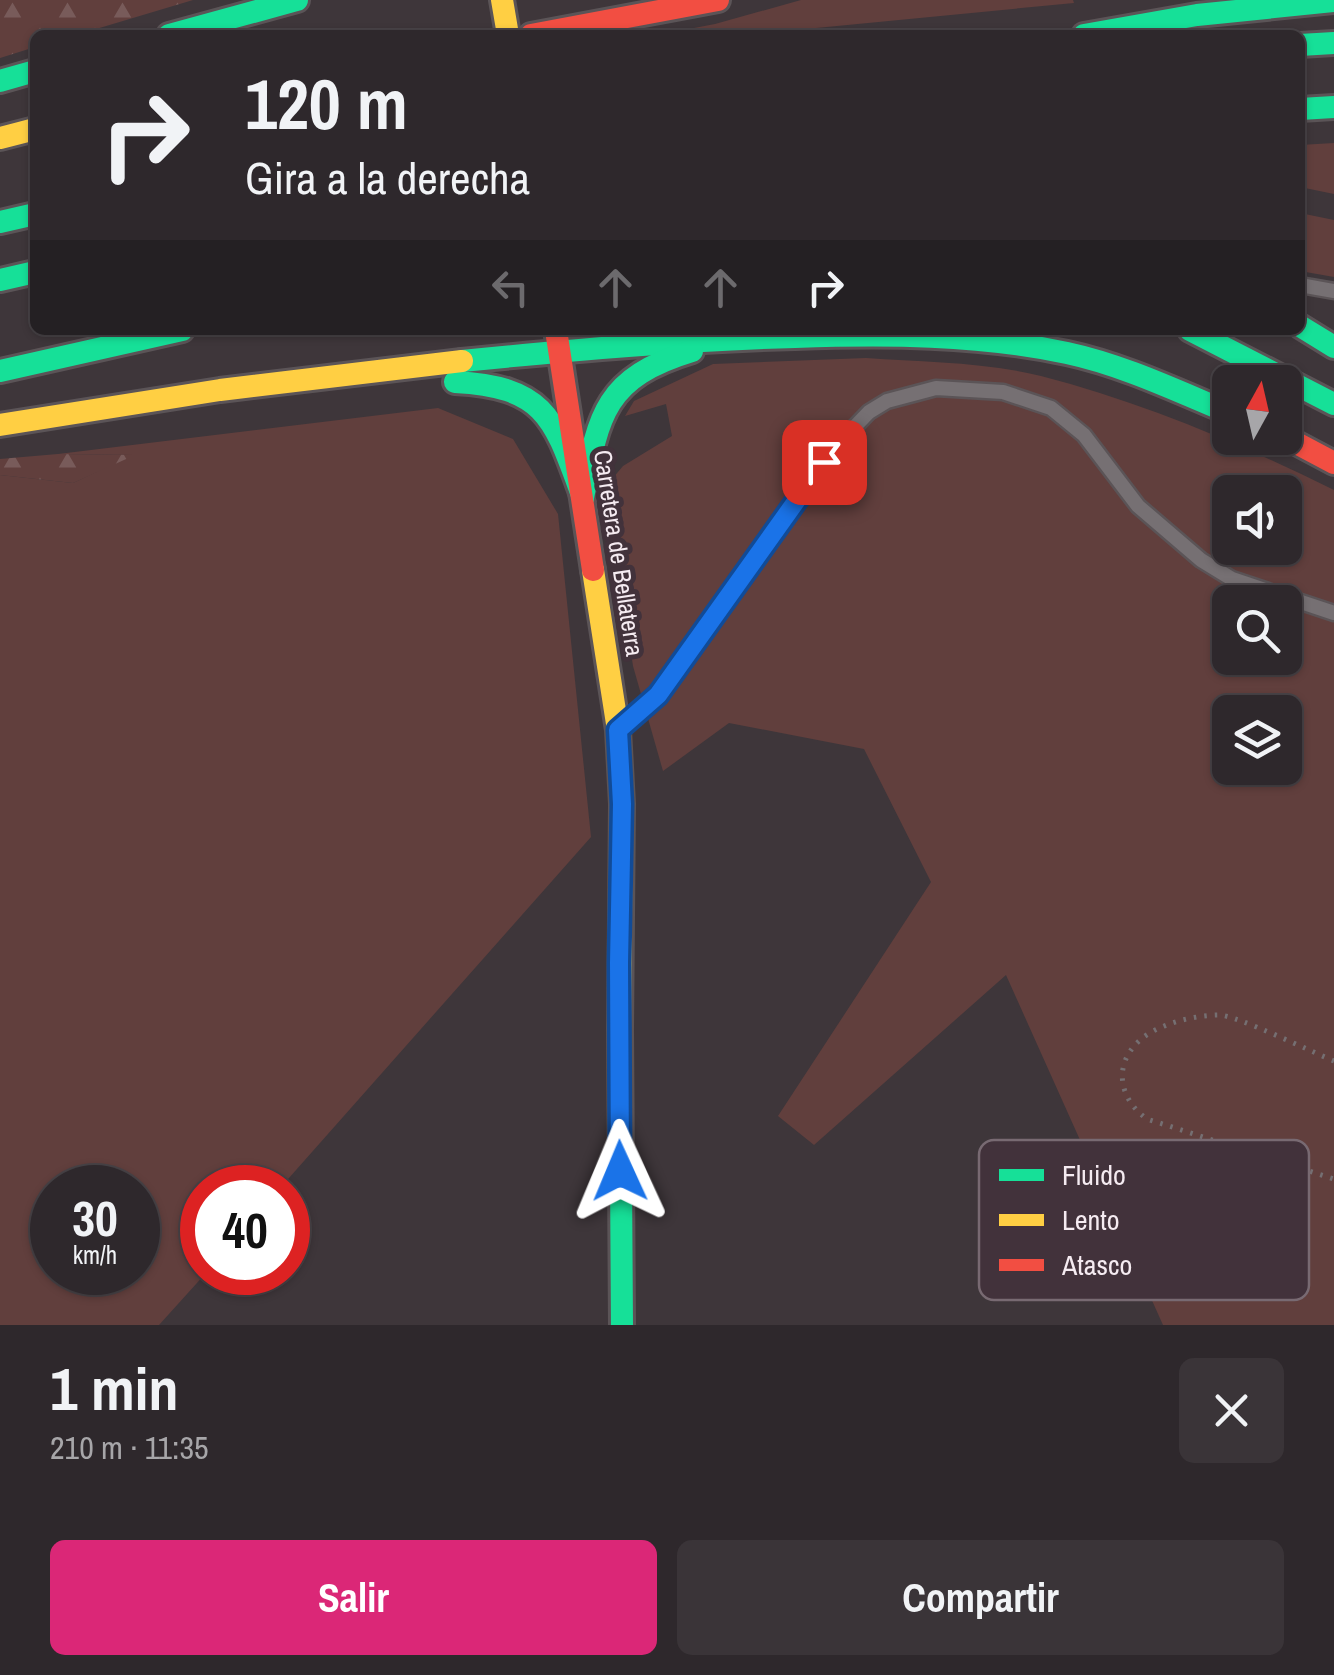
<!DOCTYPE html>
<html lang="es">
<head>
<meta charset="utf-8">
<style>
  body { margin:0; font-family:"Archivo Narrow",sans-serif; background:#3a3438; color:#f1f3f6; height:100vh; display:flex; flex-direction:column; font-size:38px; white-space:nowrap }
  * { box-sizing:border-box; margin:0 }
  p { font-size:32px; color:#a7a6a9 }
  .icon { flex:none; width:55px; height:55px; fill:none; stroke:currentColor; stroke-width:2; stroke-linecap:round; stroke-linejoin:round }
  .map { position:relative; height:1325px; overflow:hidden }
  .side { display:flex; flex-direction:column; background:#2e282c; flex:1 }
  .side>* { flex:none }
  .hud { position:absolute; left:30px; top:30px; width:1275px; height:305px; border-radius:15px; box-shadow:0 2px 8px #0004,0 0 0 2px #494448; background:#2e282c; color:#f1f3f6; overflow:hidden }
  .needle { width:65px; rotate:8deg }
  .fabs { position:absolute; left:1212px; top:365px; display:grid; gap:20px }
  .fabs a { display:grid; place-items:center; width:90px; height:90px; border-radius:15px; background:#2e282c; box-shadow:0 2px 8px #0004,0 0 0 2px #494448; font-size:50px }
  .speed { position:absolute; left:30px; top:1165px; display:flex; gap:20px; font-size:50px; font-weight:700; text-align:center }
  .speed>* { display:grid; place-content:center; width:130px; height:130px; border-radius:50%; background:#2e282c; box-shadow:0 2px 8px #0004,0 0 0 2px #494448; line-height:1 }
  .speed small { font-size:25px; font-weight:400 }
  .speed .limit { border:15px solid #d22; background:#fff; color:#111 }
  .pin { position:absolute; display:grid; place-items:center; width:85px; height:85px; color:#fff; margin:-42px; border-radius:20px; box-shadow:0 5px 15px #0006 }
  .me { position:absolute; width:110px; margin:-55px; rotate:359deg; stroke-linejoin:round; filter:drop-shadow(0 0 8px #0008) }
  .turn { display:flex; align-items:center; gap:35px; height:210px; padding:0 50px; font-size:45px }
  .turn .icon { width:130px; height:130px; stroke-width:2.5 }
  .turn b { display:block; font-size:70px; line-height:85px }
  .lanes { display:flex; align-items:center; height:95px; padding:0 50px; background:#0003; justify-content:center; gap:50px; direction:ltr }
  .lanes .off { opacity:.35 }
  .round { display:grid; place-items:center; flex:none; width:105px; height:105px; border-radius:15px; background:#3a3438 }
  .headline { display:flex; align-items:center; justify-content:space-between; height:170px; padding:0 50px }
  h1 { font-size:60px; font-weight:800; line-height:75px }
  .primary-button { display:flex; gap:20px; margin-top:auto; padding:20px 50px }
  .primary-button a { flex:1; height:115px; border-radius:15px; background:#db2777; color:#fff; font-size:40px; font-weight:800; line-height:115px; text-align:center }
  .primary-button a+a { background:#3a3438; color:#f1f3f6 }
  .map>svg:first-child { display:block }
  .green { fill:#613f3d; fill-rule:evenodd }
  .forest { fill:url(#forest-firs) }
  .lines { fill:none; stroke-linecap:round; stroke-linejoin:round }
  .lane-casing { stroke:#5b5457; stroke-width:19 }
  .fast-casing { stroke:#5b5457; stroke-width:28 }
  .slow-casing { stroke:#5b5457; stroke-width:28 }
  .jam-casing { stroke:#5b5457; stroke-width:28 }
  .path { stroke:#756f72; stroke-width:5; stroke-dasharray:2.5 8; stroke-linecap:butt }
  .lane { stroke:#767073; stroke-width:14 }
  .fast { stroke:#16e098; stroke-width:22 }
  .slow { stroke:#ffcf43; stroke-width:22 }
  .jam { stroke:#f24e42; stroke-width:22 }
  .route-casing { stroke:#114b97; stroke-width:25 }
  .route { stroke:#1a73e8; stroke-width:18 }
  .labels { text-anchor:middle; stroke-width:10; stroke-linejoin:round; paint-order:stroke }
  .street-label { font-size:25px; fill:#f5ebf1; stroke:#42323b }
  .key { fill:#42323b; stroke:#786a72; stroke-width:2.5 }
  .key-label { font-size:28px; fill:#f5ebf1 }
</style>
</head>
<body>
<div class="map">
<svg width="1334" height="1325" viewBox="0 0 1334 1325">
  <defs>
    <pattern id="forest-firs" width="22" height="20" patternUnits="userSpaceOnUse" patternTransform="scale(2.5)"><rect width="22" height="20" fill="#613f3d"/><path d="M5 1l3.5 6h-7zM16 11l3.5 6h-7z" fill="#785b5a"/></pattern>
  </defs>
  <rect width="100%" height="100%" fill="#3e363a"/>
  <g class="green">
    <polygon points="801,0 1073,0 1074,3 743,35 657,35 715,24"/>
    <polygon points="1334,143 1334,194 1300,187 1300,145"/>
    <polygon points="1300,213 1334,220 1334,277 1300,271"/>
    <path d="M866 358C923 362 985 362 1041 376 1142 402 1241 444 1334 490V1325H1163L1006 975 814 1145 778 1116 931 882 864 749 729 723 663 771 633 666 607 485 623 466 672 436 666 404 625 416 634 401 713 364ZM1230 492H1285V548H1230ZM1230 602H1285V658H1230ZM1230 712H1285V768H1230Z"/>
    <path d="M438 408 513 439 558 514 591 837 281 1187 202 1188V1272L206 1273 159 1325H0V475L73 483 132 455 58 454ZM52 1188H138V1272H52Z"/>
  </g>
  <g class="forest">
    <polygon points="0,0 193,0 76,35 35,35 35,47 0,58"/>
    <polygon points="58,454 135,455 73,483 0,475 0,459"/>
  </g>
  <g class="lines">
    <defs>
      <g id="lane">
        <polyline points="1300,285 1334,291"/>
        <polyline points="622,726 657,695 805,485 842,440 869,412 887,401 936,388 1003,392 1051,408 1084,435 1138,506 1201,560 1232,579 1334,613"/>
      </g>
      <g id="fast">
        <polyline points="169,35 297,0"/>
        <polyline points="1084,35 1197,15 1334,1"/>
        <polyline points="1300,45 1334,43"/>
        <polyline points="0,81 35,71"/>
        <polyline points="1300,109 1334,107"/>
        <polyline points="0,222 35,214"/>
        <polyline points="0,280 35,272"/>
        <polyline points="1300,326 1334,347"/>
        <polyline points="1190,330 1334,404"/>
        <path d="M462 361C573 350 683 340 795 337 885 334 977 334 1067 353 1123 365 1177 391 1230 413"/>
        <polyline points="0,371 182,330"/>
        <path d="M455 382C547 387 554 419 583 498"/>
        <path d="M583 498C598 416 603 378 692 351"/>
        <polyline points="620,1029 622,1325"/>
      </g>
      <g id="slow">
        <polyline points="502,0 508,35"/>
        <polyline points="0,138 35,129"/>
        <polyline points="0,425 220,390 462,361"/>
        <polyline points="593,570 618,730 622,804 620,1029"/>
      </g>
      <g id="jam">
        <polyline points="531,35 718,0"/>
        <polyline points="556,330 593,570"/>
        <polyline points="1285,437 1334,463"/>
      </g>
    </defs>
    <use href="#lane" class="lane-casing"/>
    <use href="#fast" class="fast-casing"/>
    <use href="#slow" class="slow-casing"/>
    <use href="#jam" class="jam-casing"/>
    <path class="path" d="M1334 1061C1312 1052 1236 1015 1219 1015 1195 1015 1157 1024 1139 1041 1112 1066 1120 1100 1147 1119L1334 1179"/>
    <use href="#lane" class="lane"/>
    <use href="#fast" class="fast"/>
    <use href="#slow" class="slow"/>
    <use href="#jam" class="jam"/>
  </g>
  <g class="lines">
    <defs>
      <polyline id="route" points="620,1171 619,963 622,804 618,730 658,695 824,462"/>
    </defs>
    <use href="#route" class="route-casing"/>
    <use href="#route" class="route"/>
  </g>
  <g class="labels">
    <g class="street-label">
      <text transform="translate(619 553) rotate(81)" y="9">Carretera de Bellaterra</text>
    </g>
  </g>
  <rect x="979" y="1140" width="330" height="160" rx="15" class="key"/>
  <rect x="999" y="1169" width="45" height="12" fill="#16e098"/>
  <rect x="999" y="1214" width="45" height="12" fill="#ffcf43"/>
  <rect x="999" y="1259" width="45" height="12" fill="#f24e42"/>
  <g class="key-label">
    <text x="1062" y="1185">Fluido</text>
    <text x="1062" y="1230">Lento</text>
    <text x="1062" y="1275">Atasco</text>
  </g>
</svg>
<div class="fabs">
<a><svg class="needle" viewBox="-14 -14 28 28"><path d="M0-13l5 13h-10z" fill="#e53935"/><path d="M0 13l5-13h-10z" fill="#a7a6a9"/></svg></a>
<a><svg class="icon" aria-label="sound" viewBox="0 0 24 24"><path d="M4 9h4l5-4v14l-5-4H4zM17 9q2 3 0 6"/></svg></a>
<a><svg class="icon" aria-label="search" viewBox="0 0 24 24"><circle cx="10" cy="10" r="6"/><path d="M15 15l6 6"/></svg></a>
<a><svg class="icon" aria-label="layers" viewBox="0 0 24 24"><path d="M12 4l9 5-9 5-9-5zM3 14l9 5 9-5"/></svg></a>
</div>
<div class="speed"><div>30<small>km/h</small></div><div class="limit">40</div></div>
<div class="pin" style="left:824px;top:462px;background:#d93025"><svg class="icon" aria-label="arrive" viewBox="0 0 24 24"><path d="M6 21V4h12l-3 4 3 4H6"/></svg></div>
<svg class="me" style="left:620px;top:1171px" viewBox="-20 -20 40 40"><path d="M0-17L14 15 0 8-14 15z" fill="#1a73e8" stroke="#fff" stroke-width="4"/></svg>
<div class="hud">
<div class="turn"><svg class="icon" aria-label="right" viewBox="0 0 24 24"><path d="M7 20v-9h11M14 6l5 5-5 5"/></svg><div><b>120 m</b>Gira a la derecha</div></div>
<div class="lanes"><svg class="icon off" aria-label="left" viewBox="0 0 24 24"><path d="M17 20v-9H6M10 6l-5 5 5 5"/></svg><svg class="icon off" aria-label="ahead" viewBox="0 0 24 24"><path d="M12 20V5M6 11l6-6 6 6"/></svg><svg class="icon off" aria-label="ahead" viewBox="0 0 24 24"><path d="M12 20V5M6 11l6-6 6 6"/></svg><svg class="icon" aria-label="right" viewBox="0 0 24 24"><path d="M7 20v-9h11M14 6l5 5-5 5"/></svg></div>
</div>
</div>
<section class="side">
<div class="headline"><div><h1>1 min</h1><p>210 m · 11:35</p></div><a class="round"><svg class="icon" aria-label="close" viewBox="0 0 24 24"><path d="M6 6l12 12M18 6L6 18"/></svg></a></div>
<div class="primary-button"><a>Salir</a><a>Compartir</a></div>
</section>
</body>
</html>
